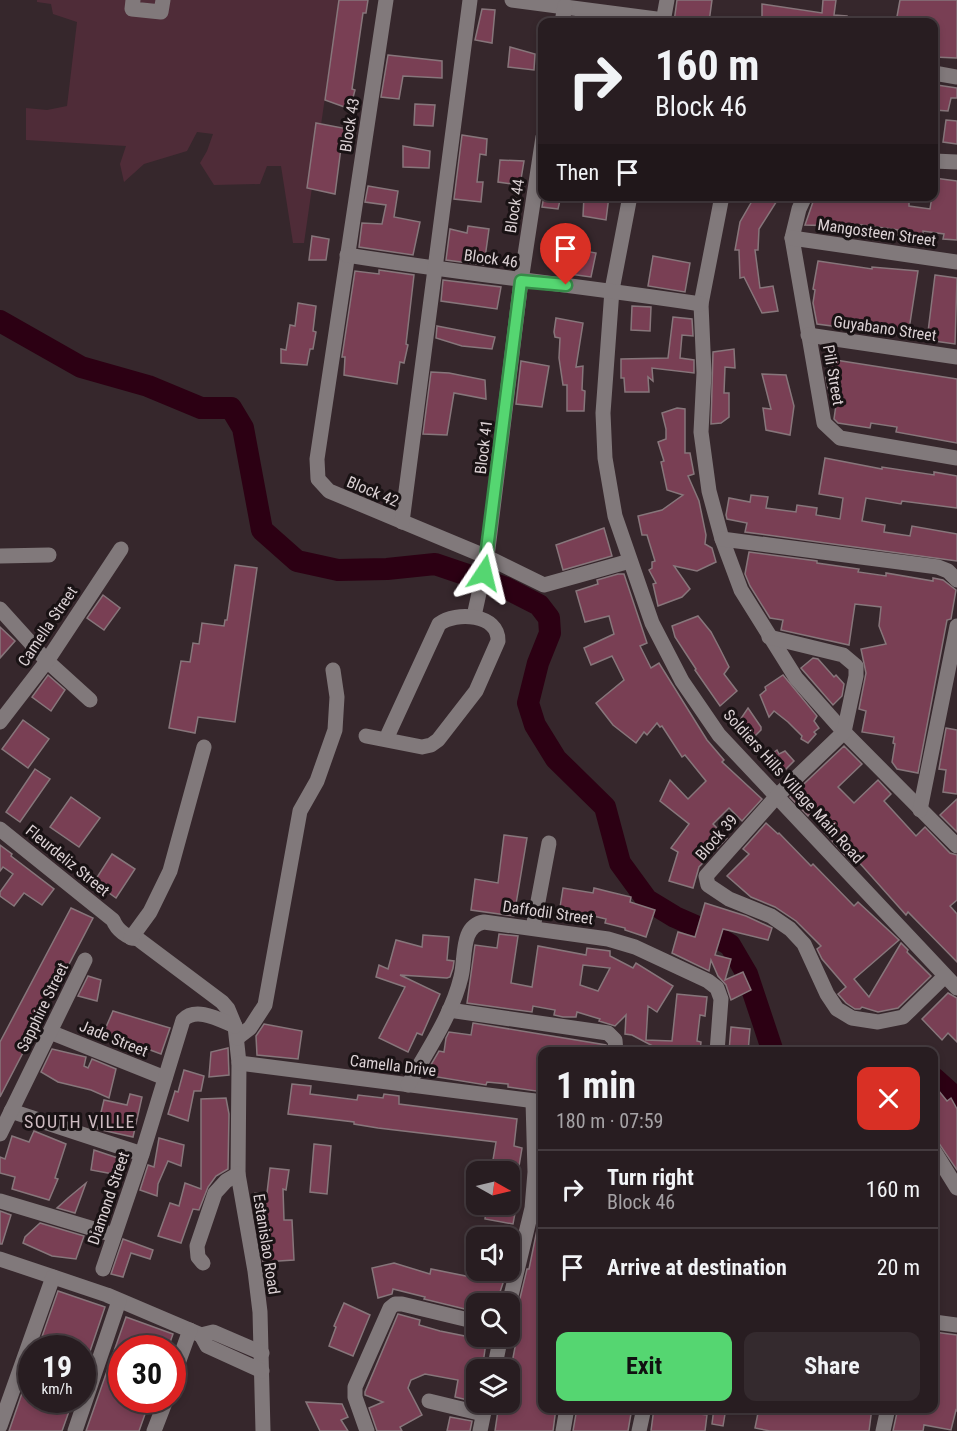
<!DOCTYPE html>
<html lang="en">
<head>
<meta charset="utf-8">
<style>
  body { margin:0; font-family:"Roboto Condensed",sans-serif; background:#342a2e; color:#f1f3f6; height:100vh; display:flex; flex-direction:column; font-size:22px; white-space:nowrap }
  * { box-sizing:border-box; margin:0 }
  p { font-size:20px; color:#a5a2a5 }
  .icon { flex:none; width:33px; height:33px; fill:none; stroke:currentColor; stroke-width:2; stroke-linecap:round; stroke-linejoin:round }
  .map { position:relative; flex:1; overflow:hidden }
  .panel { position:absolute; left:538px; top:1047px; width:400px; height:366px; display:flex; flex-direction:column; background:#281d21; border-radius:12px; box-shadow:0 3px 9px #0003,0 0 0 2px #443b3f }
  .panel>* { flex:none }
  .guide { position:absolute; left:538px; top:18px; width:400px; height:183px; border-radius:12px; box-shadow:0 3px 9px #0003,0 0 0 2px #443b3f; background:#281d21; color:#f1f3f6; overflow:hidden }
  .needle { width:39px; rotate:98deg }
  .tools { position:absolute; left:466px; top:1161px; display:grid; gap:12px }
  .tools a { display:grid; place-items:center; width:54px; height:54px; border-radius:12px; background:#281d21; box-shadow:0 3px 9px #0003,0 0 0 2px #443b3f; font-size:30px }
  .speed { position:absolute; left:18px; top:1335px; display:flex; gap:12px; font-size:30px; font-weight:700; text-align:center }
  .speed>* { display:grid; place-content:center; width:78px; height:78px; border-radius:50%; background:#281d21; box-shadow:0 3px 9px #0003,0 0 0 2px #443b3f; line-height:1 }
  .speed small { font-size:15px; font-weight:400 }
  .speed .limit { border:9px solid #d22; background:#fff; color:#111 }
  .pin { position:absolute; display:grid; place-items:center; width:51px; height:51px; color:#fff; margin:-62px -26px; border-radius:50% 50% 50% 0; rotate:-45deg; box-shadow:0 0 6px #0007 }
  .pin .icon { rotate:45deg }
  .me { position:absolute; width:66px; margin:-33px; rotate:10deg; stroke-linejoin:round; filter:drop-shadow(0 0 4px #0008) }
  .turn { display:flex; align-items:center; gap:21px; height:126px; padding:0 18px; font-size:27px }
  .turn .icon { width:78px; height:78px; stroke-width:2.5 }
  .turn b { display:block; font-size:42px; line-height:51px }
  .then { display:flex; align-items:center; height:57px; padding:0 18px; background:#0003; gap:12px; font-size:22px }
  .round { display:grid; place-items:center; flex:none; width:63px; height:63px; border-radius:12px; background:#342a2e }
  .head { display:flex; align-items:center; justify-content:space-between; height:102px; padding:0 18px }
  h1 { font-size:36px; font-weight:700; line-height:45px }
  .action { display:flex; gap:12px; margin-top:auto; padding:12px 18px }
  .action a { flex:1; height:69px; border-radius:12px; background:#55d671; color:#111; font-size:24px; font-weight:700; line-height:69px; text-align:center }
  .action a+a { background:#342a2e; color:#f1f3f6 }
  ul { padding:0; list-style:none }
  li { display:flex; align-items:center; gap:18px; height:78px; padding:0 18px; border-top:2px solid #443b3f }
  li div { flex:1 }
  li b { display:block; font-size:22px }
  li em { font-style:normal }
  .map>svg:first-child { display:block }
  .green { fill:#4f2c38 }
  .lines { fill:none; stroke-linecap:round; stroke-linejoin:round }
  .river { stroke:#2c0013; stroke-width:22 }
  .building { fill:#793f54; stroke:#87767b; stroke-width:1.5; fill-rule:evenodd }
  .minor { stroke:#81797b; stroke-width:15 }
  .route-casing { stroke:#378b49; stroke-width:15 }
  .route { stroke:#55d671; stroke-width:10 }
  .labels { text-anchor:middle; stroke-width:6; stroke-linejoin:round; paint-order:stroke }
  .street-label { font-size:16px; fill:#dbd1d4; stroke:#191214 }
  .neighbourhood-label { font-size:18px; letter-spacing:1.5px; fill:#cebbc1; stroke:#191214 }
</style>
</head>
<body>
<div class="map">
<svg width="957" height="1431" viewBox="0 0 957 1431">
  <rect width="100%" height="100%" fill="#36272c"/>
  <polygon class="green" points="37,0 339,0 304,243 293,243 281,166 267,166 260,184 214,185 200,163 207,151 213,134 197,132 187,151 144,164 124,182 120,164 126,146 26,140 26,108 47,110 67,106 77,22 53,14 51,4 37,2"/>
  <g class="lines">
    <g class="river">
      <polyline points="0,321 81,367 148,386 201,408 231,408 243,428 262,530 297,561 338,570 387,569 435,564 506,588 539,605 549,618 550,633 538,663 528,703 535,725 556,759 605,807 620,863 647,900 675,917 707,931 730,945 747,974 773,1052"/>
      <polyline points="934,1078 957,1099"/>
    </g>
  </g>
  <g class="building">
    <polygon points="339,0 368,0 366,13 363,13 352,89 355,90 350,109 325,100"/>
    <polygon points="677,0 712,0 709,22 674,22"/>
    <polygon points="823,0 836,0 834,15 847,16 847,22 762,22 762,4 822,13"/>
    <polygon points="900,0 957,0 957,58 934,57 934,22 896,22"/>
    <polygon points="482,9 495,10 492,43 475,40"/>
    <polygon points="510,47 535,54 534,70 508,67"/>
    <polygon points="388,55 442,61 442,78 403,76 399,99 381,97"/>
    <polygon points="937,85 957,88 957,98 951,98 948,111 934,110"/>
    <polygon points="415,104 435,105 433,126 414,125"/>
    <polygon points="946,120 957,121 957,144 943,142"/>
    <polygon points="316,123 348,129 346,149 341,148 335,194 307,188"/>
    <polygon points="462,135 487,139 486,155 480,154 477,182 483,182 481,202 454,199"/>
    <polygon points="403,146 430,151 429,168 403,167"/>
    <polygon points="500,160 524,161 520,185 498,182"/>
    <polygon points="934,178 957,181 957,240 943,239 944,234 923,231 923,238 898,235 898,230 861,225 862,232 838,229 838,226 805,225 814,199 824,198 824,196 909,196 909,206 930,209 932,196 934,196"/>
    <polygon points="368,186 398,191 394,217 420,222 413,255 359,247 362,223 382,224 386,205 365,202"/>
    <polygon points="544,196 561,196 558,209 542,207"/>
    <polygon points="584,196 609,196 606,220 583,216"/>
    <polygon points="755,196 780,196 759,229 758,250 755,250 760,288 773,286 778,311 762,313 744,277 740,278 739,250 735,250 740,222"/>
    <polygon points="468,226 489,229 484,265 446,260 450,229 467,233"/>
    <polygon points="312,236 329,239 326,260 309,260"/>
    <polygon points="559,240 575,242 574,249 596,253 591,277 555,272"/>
    <polygon points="653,256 690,263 685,292 648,286"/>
    <polygon points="818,261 872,269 872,267 918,271 908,336 817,324 813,303 815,290 813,289"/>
    <polygon points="379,270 414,275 406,344 408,345 404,363 400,362 397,384 344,375 345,357 342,357 355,271 379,274"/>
    <polygon points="935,275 957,278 955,344 927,340"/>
    <polygon points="443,280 501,287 497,309 441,301"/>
    <polygon points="298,303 316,306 313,331 316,332 313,349 310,349 307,365 281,363 281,349 286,350 290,325 295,326"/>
    <polygon points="632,306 651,307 650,331 631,330"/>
    <polygon points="673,317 692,319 693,336 682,335 680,358 694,360 694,373 652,368 653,381 648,377 649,392 625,392 624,378 621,378 621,359 668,358"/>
    <polygon points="556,318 583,323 576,367 583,366 582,390 585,391 584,411 567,411 567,385 563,385 559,358 560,338 555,337 554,332"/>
    <polygon points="437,326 495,337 492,349 462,346 436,338"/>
    <polygon points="734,349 735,368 725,367 724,393 729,393 729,417 721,423 711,424 713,352"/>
    <polygon points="829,359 957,379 957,443 896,432 897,427 871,423 870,428 838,423 834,419 838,391 828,389 826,379"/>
    <polygon points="521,361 549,366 542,407 516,404"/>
    <polygon points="431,372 449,373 485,380 486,399 454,393 447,435 423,434"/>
    <polygon points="762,374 786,375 794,406 790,435 766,430 763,408 771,409"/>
    <polygon points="677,408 685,409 685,453 690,453 694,474 688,476 699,501 706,535 705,544 712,548 716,562 697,571 674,566 690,589 682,597 658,606 653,584 656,583 649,570 652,568 652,562 655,561 647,535 642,535 638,516 662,510 683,495 667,490 661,462 664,461 658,442 666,439 666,429 662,413"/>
    <polygon points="825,458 882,469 882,467 934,475 934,472 957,476 957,508 902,501 901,504 866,498 862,521 885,525 884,532 910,536 912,526 957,534 957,561 745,532 747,523 727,519 726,515 729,498 750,502 751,495 768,497 766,508 796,512 797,505 817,508 816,515 840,519 843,498 819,494"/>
    <polygon points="604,528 612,556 563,570 556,545"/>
    <polygon points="749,552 817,561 817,563 859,569 858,572 886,576 886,573 933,581 933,578 943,580 956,590 951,619 947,620 918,773 897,769 892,762 895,744 893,743 894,737 862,732 866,711 859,709 866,673 861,649 886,644 879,626 881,607 855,604 849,645 781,630 783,620 770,618 750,586 745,574"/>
    <polygon points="235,565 257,568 235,722 198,717 195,733 169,728 181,661 190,662 193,643 199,644 202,623 224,626 225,620 227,620"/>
    <polygon points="618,574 624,574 647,643 640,646 651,668 659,663 707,740 724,760 722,762 762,799 742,821 729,808 713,824 727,838 699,867 693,888 669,881 678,852 671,848 689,824 660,801 670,780 688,799 706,781 685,755 682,757 662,726 660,727 657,723 647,735 644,732 636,743 613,725 596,703 624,680 612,656 591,665 584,648 614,634 609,616 585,622 576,591 598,584 597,580"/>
    <polygon points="103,595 120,608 104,630 87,618"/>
    <polygon points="698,616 711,632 720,649 729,667 724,674 737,691 720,706 695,670 696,669 675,637 672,626"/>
    <polygon points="0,627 15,641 0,658"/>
    <polygon points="813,658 818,659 834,677 836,675 844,684 842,696 833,705 801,668"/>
    <polygon points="48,675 65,690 51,711 32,697"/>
    <polygon points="783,675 817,716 814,721 819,728 814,732 816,734 808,743 801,739 802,736 788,722 774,711 769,717 760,695 766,690 765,687"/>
    <polygon points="748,708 761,727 761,730 754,737 745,742 737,731 736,726"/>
    <polygon points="23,720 49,739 28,768 2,749"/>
    <polygon points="946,728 957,730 957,794 943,792 946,770 939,769"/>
    <polygon points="844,746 862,764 838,787 854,803 878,780 891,794 884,801 916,836 925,827 950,853 957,855 957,900 950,906 957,914 957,962 908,912 906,915 857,860 853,864 825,833 831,827 814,810 808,816 790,797"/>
    <polygon points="777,750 779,754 785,751 794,761 778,777 763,760"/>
    <polygon points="35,769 50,779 20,822 6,812"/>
    <polygon points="71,797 100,818 79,847 50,827"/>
    <polygon points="957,799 957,832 940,815"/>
    <polygon points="766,823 778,834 779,833 811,866 813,864 854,906 858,902 899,940 854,979 869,997 901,943 908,950 907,952 931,976 898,1008 878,1012 862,1007 860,1009 855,1009 846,1003 838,994 846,987 822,959 817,949 821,946 796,921 775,907 751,897 727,876 749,854 743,849"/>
    <polygon points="504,835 527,838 514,916 471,910 475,879 498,883"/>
    <polygon points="0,845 12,854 11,856 54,889 42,905 24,893 14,906 0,896 0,892 13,874 3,867 0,871"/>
    <polygon points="112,854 135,869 116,898 94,882"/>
    <polygon points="563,888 593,893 594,888 610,892 631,897 630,902 655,910 646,937 625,930 625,928 605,923 606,919 581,913 580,923 558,920"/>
    <polygon points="705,903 746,916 772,928 768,940 723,929 715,955 731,959 725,980 743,972 751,990 731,1000 726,985 718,976 711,960 709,971 672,953 678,932 695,937"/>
    <polygon points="71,908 93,918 0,1097 0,1042"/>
    <path d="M499 934 518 936 511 983 532 987 538 946 586 955 587 948 610 951V956L633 968 636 963 673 986 657 1012 648 1006 646 1040 672 1041 677 994 707 997 705 1016 700 1015 697 1041 701 1042 700 1052H664L632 1035 625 1034 626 1015 615 1026 599 1021 600 1019 577 1012 576 1017H563L554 1015 555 1010 533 1006 532 1012 467 1003 475 945 497 948ZM583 965 610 968 598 991 580 985Z"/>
    <polygon points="423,935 449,937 447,960 454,961 453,968 450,977 447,978 400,975 440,994 422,1035 417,1033 408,1052 379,1038 405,987 376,977 379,965 388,969 396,940 422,947"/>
    <polygon points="88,976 101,980 97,1001 78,996"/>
    <polygon points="948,993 957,998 957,1042 948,1033 942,1040 922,1019"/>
    <polygon points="113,1011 170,1028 161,1054 126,1041 124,1045 103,1034"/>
    <polygon points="473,1023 606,1045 606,1052 543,1052 543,1092 508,1087 508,1084 487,1082 486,1085 425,1075 439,1051 444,1052 446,1038 449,1032 471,1035"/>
    <polygon points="264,1024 302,1031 298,1059 257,1055 256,1036"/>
    <polygon points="731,1027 750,1029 748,1052 729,1051"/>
    <polygon points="228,1048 229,1075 209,1077 211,1052"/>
    <polygon points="52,1049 86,1057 84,1066 88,1068 92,1059 116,1069 109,1098 91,1090 58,1082 41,1072"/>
    <polygon points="184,1070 204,1076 201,1091 194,1091 188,1121 168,1114 175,1091 178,1092"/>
    <polygon points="292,1084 311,1086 310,1094 357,1100 358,1095 383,1098 384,1094 399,1096 399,1104 517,1119 514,1146 522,1148 518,1172 491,1172 496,1142 378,1128 354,1124 354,1122 288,1114"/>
    <polygon points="934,1085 947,1101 951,1098 957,1109 957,1170 934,1136"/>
    <polygon points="130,1094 142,1097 133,1137 97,1129 104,1100 127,1105"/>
    <polygon points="226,1098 229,1114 228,1169 216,1176 208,1187 199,1210 193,1209 181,1243 158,1236 170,1203 179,1206 185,1183 201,1189 201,1099"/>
    <polygon points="34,1131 66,1144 55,1178 58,1179 49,1200 12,1189 15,1177 0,1173 0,1157 5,1159 12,1136 29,1142"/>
    <polygon points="159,1138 184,1145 181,1166 168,1161 158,1184 157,1196 140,1190 148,1165 154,1167"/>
    <polygon points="314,1144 331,1146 327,1194 310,1192"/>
    <polygon points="94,1150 121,1159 119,1175 91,1170"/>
    <polygon points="270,1168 289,1170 286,1190 283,1189 284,1220 292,1220 294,1260 263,1262 256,1220 255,1193 267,1193"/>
    <polygon points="510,1179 521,1181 513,1224 485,1219 487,1204 510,1204"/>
    <polygon points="86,1183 75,1213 57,1208 68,1198"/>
    <polygon points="0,1211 11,1215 2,1244 0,1244"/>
    <polygon points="40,1223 84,1236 76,1259 52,1256 23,1243 25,1237"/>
    <polygon points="538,1225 543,1226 543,1408 556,1408 553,1431 495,1431 499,1404 510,1402 510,1363 512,1363 521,1316 516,1315 527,1269 529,1269"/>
    <polygon points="123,1239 153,1250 150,1259 131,1253 123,1277 111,1274"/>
    <polygon points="394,1263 430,1274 431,1269 476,1278 478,1270 507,1271 496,1304 477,1304 477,1312 424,1299 425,1297 393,1289 392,1294 378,1298 372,1268"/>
    <polygon points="58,1291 105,1307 84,1369 82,1368 82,1348 38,1348"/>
    <polygon points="344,1303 370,1315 353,1356 329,1346 336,1327 334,1326"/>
    <polygon points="398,1314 420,1320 419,1325 440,1331 465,1336 466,1329 477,1332 477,1336 487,1336 482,1370 477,1370 477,1399 476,1402 455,1397 458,1380 425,1374 411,1380 408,1388 422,1415 400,1427 402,1431 377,1431 369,1408 383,1402 365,1395 365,1392"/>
    <polygon points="126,1317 173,1334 168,1348 122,1348 122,1400 150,1400 139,1431 86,1431"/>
    <polygon points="934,1332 957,1335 957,1411 956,1410 951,1430 924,1425 923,1431 893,1431 898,1408 934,1408"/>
    <polygon points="30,1370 32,1400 73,1400 62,1431 9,1431"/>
    <polygon points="306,1402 342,1404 348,1417 341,1420 348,1431 320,1431"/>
    <polygon points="577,1408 632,1408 628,1431 573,1431"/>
    <polygon points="654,1408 679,1408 678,1411 707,1415 705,1431 651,1431"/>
    <polygon points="714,1408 726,1408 723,1426 712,1424"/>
    <polygon points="759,1408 872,1408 869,1431 770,1431 755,1428"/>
    <polygon points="450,1417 472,1421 470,1431 447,1431"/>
  </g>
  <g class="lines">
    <g class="minor">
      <polyline points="133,0 132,9 161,12 163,0"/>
      <polyline points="386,0 317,459 318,479 329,491 487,557 544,585 630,561"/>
      <polyline points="512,0 664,20"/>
      <polyline points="562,22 565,6"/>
      <polyline points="663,22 667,0"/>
      <polyline points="934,73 957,77"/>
      <polyline points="934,161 957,162"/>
      <polyline points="630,196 612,290 603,413 605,458 615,516 652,623 682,681 719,735 957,988"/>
      <polyline points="722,196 701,304 704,373 701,432 709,491 722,539 741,590 796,678 844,732 957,846"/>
      <polyline points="805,196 799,209 792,238 824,423 840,438 957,458"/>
      <polyline points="792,238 957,262"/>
      <path d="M347 255C465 274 583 286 701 304"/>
      <polyline points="808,335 957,357"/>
      <polyline points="402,522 470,0"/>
      <polyline points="722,539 938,567 948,571 957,580"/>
      <polyline points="0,556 49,555"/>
      <polyline points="0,609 47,661 90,700"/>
      <polyline points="474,616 487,557 521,281 543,137"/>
      <polyline points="769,637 843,655 856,666 856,676 844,732 777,796 706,876 708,885 729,899 771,916 790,929 804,944 827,994 837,1009 852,1018 878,1022 903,1017 945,976"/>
      <polyline points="0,722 47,661 121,549"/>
      <path d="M366 736 422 747 431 745 438 740 476 691 498 641C499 614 456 611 439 624L386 739"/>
      <polyline points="920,810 957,626"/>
      <path d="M0 829 113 920C117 930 127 938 138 939L222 1002 228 1009 235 1026 239 1063 238 1174 255 1271 260 1312 263 1431"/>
      <polyline points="533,928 549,843"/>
      <polyline points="131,938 150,912 170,871 204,747"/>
      <polyline points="449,1010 608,1033 615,1040 616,1052"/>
      <polyline points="50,1032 165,1078"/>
      <polyline points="237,1038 250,1028 265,1005 300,811 317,781 335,730 337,697 333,670"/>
      <polyline points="239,1063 543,1102"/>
      <path d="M408 1085C427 1051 452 1015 461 977 466 958 460 926 484 922L608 939 635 947 708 981 717 988 721 999 717 1052"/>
      <polyline points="11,1111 142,1154"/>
      <polyline points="0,1134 85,960"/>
      <polyline points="934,1151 957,1188"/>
      <polyline points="0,1201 114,1235"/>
      <polyline points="0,1259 107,1295 201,1335"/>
      <polyline points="203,1263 198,1257 197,1246 215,1193 226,1181 238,1174"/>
      <path d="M103 1269 142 1154 183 1020C196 1006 220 1020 235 1026"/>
      <polyline points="509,1304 532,1208 535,1172 533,1101"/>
      <polyline points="934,1322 957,1325"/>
      <polyline points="262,1353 213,1332 201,1335 207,1346 262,1371"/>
      <polyline points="494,1370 501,1336"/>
      <polyline points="172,1380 190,1330"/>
      <polyline points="429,1401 483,1414"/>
      <polyline points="0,1426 53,1277"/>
      <polyline points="75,1431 119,1301"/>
      <polyline points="154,1431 166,1400"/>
      <polyline points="367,1431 355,1397 355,1387 390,1308 395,1304 402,1304 477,1322"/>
      <polyline points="480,1431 486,1402"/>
      <polyline points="563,1431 567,1408"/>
      <polyline points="639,1431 644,1408"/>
      <polyline points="883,1431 888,1408"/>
    </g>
  </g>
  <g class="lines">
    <defs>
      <polyline id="route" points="484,573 521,281 566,285"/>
    </defs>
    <use href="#route" class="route-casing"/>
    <use href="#route" class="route"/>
  </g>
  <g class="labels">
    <g class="street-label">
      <text transform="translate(349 125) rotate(-81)" y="6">Block 43</text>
      <text transform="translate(514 206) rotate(-81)" y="6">Block 44</text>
      <text transform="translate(877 232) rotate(8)" y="6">Mangosteen Street</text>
      <text transform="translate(491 258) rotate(8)" y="6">Block 46</text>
      <text transform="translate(885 328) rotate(8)" y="6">Guyabano Street</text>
      <text transform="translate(834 375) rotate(80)" y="6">Pili Street</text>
      <text transform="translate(483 447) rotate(-83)" y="6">Block 41</text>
      <text transform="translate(373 491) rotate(23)" y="6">Block 42</text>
      <text transform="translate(47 626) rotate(-56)" y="6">Camella Street</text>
      <text transform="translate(794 786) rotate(48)" y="6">Soldiers Hills Village Main Road</text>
      <text transform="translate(716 837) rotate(-49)" y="6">Block 39</text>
      <text transform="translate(68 860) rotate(39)" y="6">Fleurdeliz Street</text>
      <text transform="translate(548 912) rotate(8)" y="6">Daffodil Street</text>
      <text transform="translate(42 1007) rotate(-64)" y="6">Sapphire Street</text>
      <text transform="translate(114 1038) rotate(22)" y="6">Jade Street</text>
      <text transform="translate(393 1065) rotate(7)" y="6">Camella Drive</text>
      <text transform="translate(108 1198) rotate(-71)" y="6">Diamond Street</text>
      <text transform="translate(267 1244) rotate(81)" y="6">Estanislao Road</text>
    </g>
    <g class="neighbourhood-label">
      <text x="80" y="1128">SOUTH VILLE</text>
    </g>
  </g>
</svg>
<div class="tools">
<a><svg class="needle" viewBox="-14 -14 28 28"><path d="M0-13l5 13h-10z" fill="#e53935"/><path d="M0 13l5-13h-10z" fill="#a5a2a5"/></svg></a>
<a><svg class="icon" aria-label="sound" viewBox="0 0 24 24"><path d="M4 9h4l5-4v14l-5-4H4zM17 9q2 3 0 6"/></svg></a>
<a><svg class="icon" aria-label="search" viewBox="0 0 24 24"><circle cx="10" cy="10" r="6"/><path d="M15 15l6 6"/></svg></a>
<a><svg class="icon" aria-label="layers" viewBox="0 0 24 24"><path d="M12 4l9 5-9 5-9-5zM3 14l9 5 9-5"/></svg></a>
</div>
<div class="speed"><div>19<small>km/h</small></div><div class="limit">30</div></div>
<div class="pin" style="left:566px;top:285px;background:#d93025"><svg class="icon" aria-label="arrive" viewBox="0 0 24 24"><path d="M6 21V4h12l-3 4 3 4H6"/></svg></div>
<svg class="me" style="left:484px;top:573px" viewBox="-20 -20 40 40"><path d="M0-17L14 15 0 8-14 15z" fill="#55d671" stroke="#fff" stroke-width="4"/></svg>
<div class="guide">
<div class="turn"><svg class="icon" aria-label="right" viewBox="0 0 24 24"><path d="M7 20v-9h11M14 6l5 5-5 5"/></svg><div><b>160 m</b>Block 46</div></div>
<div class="then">Then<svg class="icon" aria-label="arrive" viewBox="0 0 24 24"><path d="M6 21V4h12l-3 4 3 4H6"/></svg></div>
</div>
<section class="panel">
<div class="head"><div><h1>1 min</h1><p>180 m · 07:59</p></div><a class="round" style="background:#d93025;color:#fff"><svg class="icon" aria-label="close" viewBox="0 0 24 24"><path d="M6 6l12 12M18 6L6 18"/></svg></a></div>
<ul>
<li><svg class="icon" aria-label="right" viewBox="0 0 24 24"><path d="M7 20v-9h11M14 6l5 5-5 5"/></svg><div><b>Turn right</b><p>Block 46</p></div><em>160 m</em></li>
<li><svg class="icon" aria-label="arrive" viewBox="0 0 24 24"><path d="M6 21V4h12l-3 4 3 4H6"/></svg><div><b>Arrive at destination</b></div><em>20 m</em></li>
</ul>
<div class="action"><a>Exit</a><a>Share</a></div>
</section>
</div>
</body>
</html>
